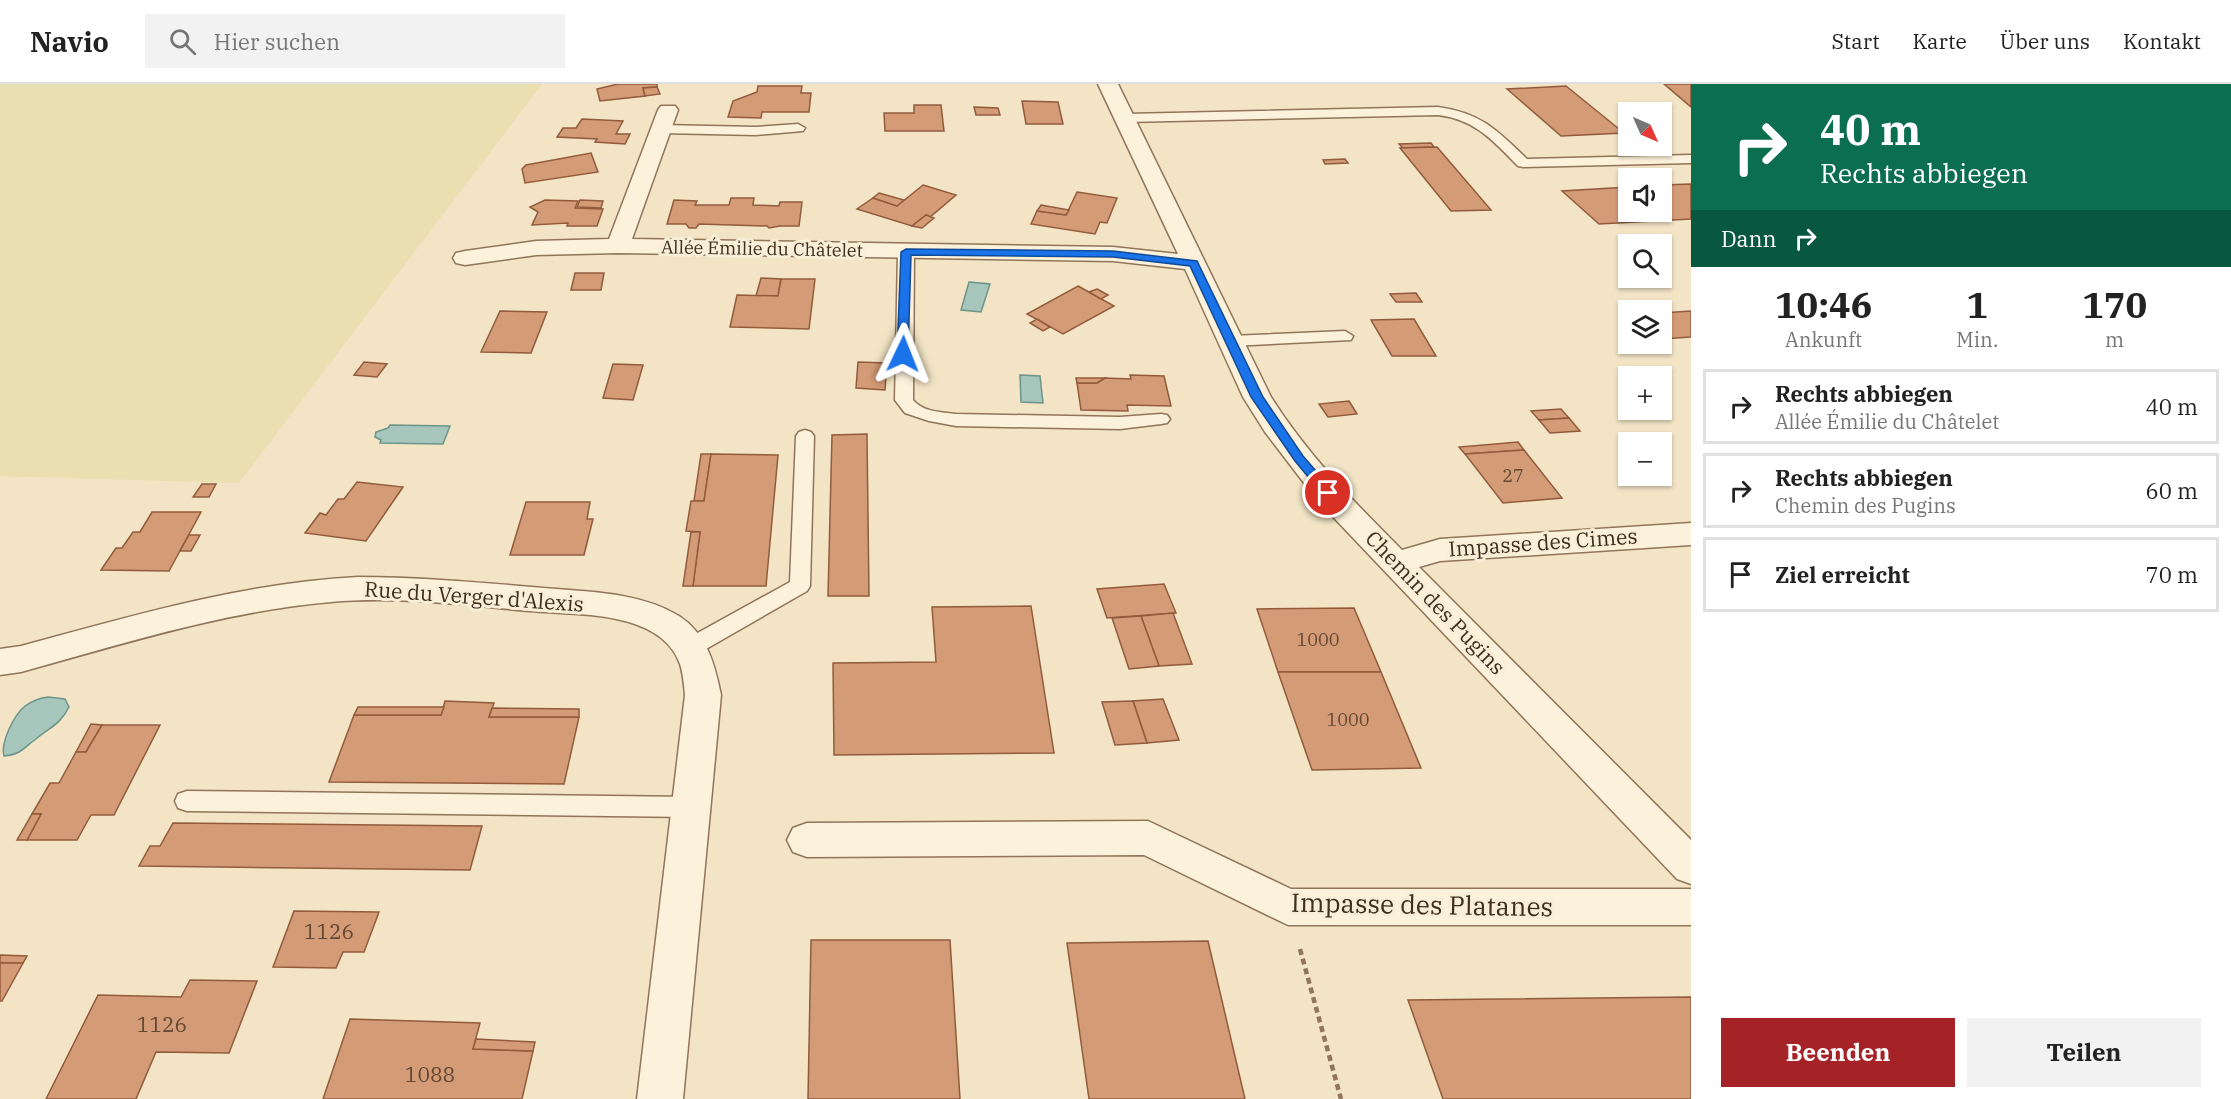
<!DOCTYPE html>
<html lang="de">
<head>
<meta charset="utf-8">
<style>
  body { margin:0; font-family:"IBM Plex Serif",serif; background:#f2f2f2; color:#222; height:100vh; display:flex; flex-direction:column; font-size:22px; white-space:nowrap }
  * { box-sizing:border-box; margin:0 }
  p { font-size:20px; color:#767676 }
  .icon { flex:none; width:33px; height:33px; fill:none; stroke:currentColor; stroke-width:2; stroke-linecap:round; stroke-linejoin:round }
  .map { position:relative; flex:1; overflow:hidden }
  .side { display:flex; flex-direction:column; background:#fff; width:540px }
  .side>* { flex:none }
  .top-card { background:#0b6e4f; color:#fff; overflow:hidden }
  .needle { width:39px; rotate:135deg }
  .tools { position:absolute; left:1618px; top:18px; display:grid; gap:12px }
  .tools a { display:grid; place-items:center; width:54px; height:54px; border-radius:0px; background:#fff; box-shadow:0 2px 4px #0004; font-size:30px }
  .pin { position:absolute; display:grid; place-items:center; width:51px; height:51px; color:#fff; margin:-26px; border:3px solid #fff; border-radius:50%; box-shadow:0 2px 6px #0007 }
  .me { position:absolute; width:66px; margin:-33px; rotate:2deg; stroke-linejoin:round; filter:drop-shadow(0 0 4px #0008) }
  .turn { display:flex; align-items:center; gap:21px; height:126px; padding:0 30px; font-size:27px }
  .turn .icon { width:78px; height:78px; stroke-width:2.5 }
  .turn b { display:block; font-size:42px; line-height:51px }
  .then { display:flex; align-items:center; height:57px; padding:0 30px; background:#0003; gap:12px; font-size:22px }
  .eta { display:flex; justify-content:space-evenly; align-items:center; height:102px; text-align:center }
  .eta b { font-size:36px; font-weight:700; line-height:42px }
  .cta { display:flex; gap:12px; margin-top:auto; padding:12px 30px }
  .cta a { flex:1; height:69px; border-radius:0px; background:#a52227; color:#fff; font-size:24px; font-weight:700; line-height:69px; text-align:center }
  .cta a+a { background:#f2f2f2; color:#222 }
  ul { padding:0; list-style:none }
  li { display:flex; align-items:center; gap:18px; height:75px; margin:0 12px 9px; padding:0 18px; border:3px solid #e0e0e0; border-radius:0px }
  li div { flex:1 }
  li b { display:block; font-size:22px }
  li em { font-style:normal }
  header { display:flex; align-items:center; gap:36px; box-sizing:border-box; height:84px; padding:0 30px; background:#fff; border-bottom:2px solid #e0e0e0 }
  header strong { font-size:28px }
  nav { display:flex; gap:33px; margin-inline-start:auto; font-size:21px }
  .search { width:420px; height:54px; background:#f2f2f2; display:flex; align-items:center; gap:15px; box-sizing:border-box; padding:0 21px; border-radius:0px; color:#767676; font-size:22px }
  main { display:flex; flex:1; min-height:0 }
  .map>svg:first-child { display:block }
  .farmland { fill:#e9dfb1 }
  .water { fill:#a7c6bc; stroke:#6c958a; stroke-width:1.5 }
  .building { fill:#d49b77; stroke:#925c3c; stroke-width:1.5 }
  .lines { fill:none; stroke-linecap:round; stroke-linejoin:round }
  .lane-casing { stroke:#907559; stroke-width:3 }
  .street-casing { stroke:#907559; stroke-width:3 }
  .path { stroke:#907559; stroke-width:4.5; stroke-dasharray:6 4; stroke-linecap:butt }
  .lane { fill:#fcf1da; fill-rule:evenodd }
  .street { fill:#fcf1da; fill-rule:evenodd }
  .route { fill:#1a73e8; stroke:#114b97; stroke-width:1.5 }
  .labels { text-anchor:middle; stroke-width:6; stroke-linejoin:round; paint-order:stroke }
  .far-street-label { font-size:18px; fill:#3f2d1e; stroke:#f9eed6 }
  .number-label { font-size:18px; fill:#644834 }
  .street-label { font-size:21px; fill:#3f2d1e; stroke:#f9eed6 }
  .near-number-label { font-size:21px; fill:#644834 }
  .near-street-label { font-size:26px; fill:#3f2d1e; stroke:#f9eed6 }
</style>
</head>
<body>
<header>
<strong>Navio</strong>
<div class="search"><svg class="icon" aria-label="search" viewBox="0 0 24 24"><circle cx="10" cy="10" r="6"/><path d="M15 15l6 6"/></svg>Hier suchen</div>
<nav><a>Start</a><a>Karte</a><a>Über uns</a><a>Kontakt</a></nav>
</header>
<main>
<div class="map">
<svg width="1691" height="1015" viewBox="0 0 1691 1015">
  <rect width="100%" height="100%" fill="#f2e4c5"/>
  <polygon class="farmland" points="0,0 542,0 239,399 0,392"/>
  <g class="water">
    <polygon points="969,198 990,200 981,228 961,226"/>
    <polygon points="1020,291 1040,292 1043,319 1021,318"/>
    <polygon points="390,341 450,342 443,360 380,359 381,356 375,353 376,348 388,344"/>
    <path d="M48 613 65 615 69 623C60 641 50 643 36 655 22 665 22 670 4 672 0 659 14 631 25 622 32 617 39 614 48 613Z"/>
  </g>
  <g class="building">
    <polygon points="618,0 657,0 657,3 643,4 645,12 600,17 597,5"/>
    <polygon points="1664,0 1691,0 1691,23"/>
    <polygon points="758,2 802,2 801,9 811,9 809,28 762,28 761,34 728,33 733,17 757,8"/>
    <polygon points="1566,2 1624,49 1561,52 1507,5"/>
    <polygon points="657,3 660,10 645,12 643,4"/>
    <polygon points="1022,17 1058,18 1063,40 1026,40"/>
    <polygon points="914,21 941,21 944,47 885,47 884,29 914,29"/>
    <polygon points="974,23 998,24 1000,31 976,31"/>
    <polygon points="582,35 623,37 616,50 630,50 625,60 595,58 597,55 557,53 563,44 576,44"/>
    <polygon points="1431,59 1434,63 1403,64 1399,60"/>
    <polygon points="1437,63 1491,126 1451,127 1400,64"/>
    <polygon points="591,69 598,88 525,99 522,85 526,81"/>
    <polygon points="1345,75 1348,79 1325,80 1323,76"/>
    <polygon points="1691,100 1691,135 1599,140 1562,107 1629,103 1629,128 1662,128 1662,101"/>
    <polygon points="923,101 956,111 930,133 926,131 912,142 857,125 873,114 897,122"/>
    <polygon points="1077,108 1117,114 1107,139 1100,138 1095,150 1031,140 1037,127 1066,131"/>
    <polygon points="879,109 904,116 897,122 873,114"/>
    <polygon points="731,114 754,114 753,121 779,122 780,118 802,118 799,142 780,142 769,144 767,142 699,140 696,144 689,144 686,140 667,140 674,116 697,117 695,121 729,121"/>
    <polygon points="545,116 578,117 575,124 603,125 597,142 567,142 568,139 532,141 538,128 530,123"/>
    <polygon points="580,116 603,117 601,124 577,123"/>
    <polygon points="1041,121 1069,126 1066,131 1037,127"/>
    <polygon points="926,131 934,134 922,144 912,142"/>
    <polygon points="575,189 604,189 601,206 571,206"/>
    <polygon points="761,194 781,195 778,212 756,212"/>
    <polygon points="781,195 815,195 809,245 730,243 737,211 778,212"/>
    <polygon points="1078,202 1114,222 1063,250 1027,230"/>
    <polygon points="1097,205 1108,211 1101,215 1089,208"/>
    <polygon points="1416,209 1422,218 1396,218 1390,210"/>
    <polygon points="500,227 547,228 531,269 481,268"/>
    <polygon points="1691,227 1691,253 1662,255 1662,229"/>
    <polygon points="1037,235 1050,243 1043,247 1030,239"/>
    <polygon points="1414,235 1436,272 1392,272 1371,236"/>
    <polygon points="364,278 387,280 377,293 354,291"/>
    <polygon points="858,278 887,279 885,306 856,304"/>
    <polygon points="613,280 643,281 633,316 603,314"/>
    <polygon points="1130,291 1164,292 1171,322 1127,321 1128,327 1081,326 1077,299 1097,299 1105,294 1131,295"/>
    <polygon points="1076,294 1105,294 1097,299 1077,299"/>
    <polygon points="1349,317 1357,330 1328,333 1319,320"/>
    <polygon points="1561,325 1569,334 1539,336 1531,327"/>
    <polygon points="1569,334 1580,347 1550,349 1539,336"/>
    <polygon points="867,350 869,512 828,512 832,351"/>
    <polygon points="1518,358 1524,366 1465,370 1459,363"/>
    <polygon points="1524,366 1562,414 1503,419 1465,370"/>
    <polygon points="701,370 711,370 704,417 694,417"/>
    <polygon points="711,370 778,371 766,502 693,502 700,448 686,447 691,417 704,417"/>
    <polygon points="357,398 403,403 366,457 305,449 320,429 326,431 338,415 344,415"/>
    <polygon points="202,400 216,400 209,413 193,413"/>
    <polygon points="526,418 590,418 587,435 593,435 584,471 510,471"/>
    <polygon points="152,428 201,428 169,487 101,486 116,464 122,464 133,448 140,448"/>
    <polygon points="691,448 700,448 693,502 683,502"/>
    <polygon points="189,451 200,451 191,467 180,467"/>
    <polygon points="1164,500 1176,529 1107,534 1097,505"/>
    <polygon points="1031,522 1054,669 834,671 833,579 936,578 932,523"/>
    <polygon points="1354,524 1381,588 1278,588 1257,525"/>
    <polygon points="1173,529 1192,580 1159,582 1141,532"/>
    <polygon points="1141,532 1159,582 1129,585 1112,534"/>
    <polygon points="1278,588 1381,588 1421,684 1312,686"/>
    <polygon points="1163,615 1179,656 1147,659 1133,617"/>
    <polygon points="445,617 494,619 489,633 579,633 564,700 329,698 354,631 441,631"/>
    <polygon points="1133,617 1147,659 1115,661 1102,618"/>
    <polygon points="358,623 444,623 441,631 354,631"/>
    <polygon points="492,624 579,625 579,633 489,633"/>
    <polygon points="91,640 102,641 86,668 76,668"/>
    <polygon points="102,641 160,641 114,731 91,731 77,756 27,756 41,730 32,730 50,699 59,699 76,668 86,668"/>
    <polygon points="32,730 41,730 27,756 17,756"/>
    <polygon points="173,739 482,742 470,786 139,782 150,762 160,762"/>
    <polygon points="294,827 379,828 364,868 343,868 336,884 273,883"/>
    <polygon points="811,856 950,856 960,1015 808,1015"/>
    <polygon points="1208,857 1245,1015 1089,1015 1067,859"/>
    <polygon points="0,871 27,872 23,879 0,879"/>
    <polygon points="0,879 23,879 2,917 0,917"/>
    <polygon points="190,896 257,897 229,969 156,968 136,1015 46,1015 98,911 181,913"/>
    <polygon points="1691,913 1691,1015 1443,1015 1408,916"/>
    <polygon points="350,935 480,939 473,965 533,967 522,1015 323,1015"/>
    <polygon points="476,955 535,958 533,967 473,965"/>
  </g>
  <g class="lines">
    <defs>
      <g id="lane">
        <path d="M1438 23C1481 29 1497 46 1527 75L1691 71V79L1523 83 1518 82C1492 56 1476 36 1438 31L1126 38 1120 34 1126 30Z"/>
        <polygon points="798,40 805,44 803,47 756,51 661,49 654,45 661,41 756,43"/>
        <path d="M906 163 914 168 913 316C923 328 941 328 956 330L1120 333 1161 330 1167 331 1170 335 1167 339 1161 340 1120 345 956 342 929 337 905 329 895 316 898 168Z"/>
        <polygon points="1345,247 1353,252 1351,256 1231,262 1223,257 1231,252"/>
        <polygon points="805,346 811,348 814,352 810,502 807,507 699,569 691,571 683,569 680,563 683,557 790,498 796,352 799,348"/>
        <polygon points="187,707 691,713 700,716 703,723 700,730 691,733 187,727 178,724 175,717 178,710"/>
      </g>
      <g id="street">
        <path d="M1098 0H1118L1271 313C1307 370 1354 418 1402 466L1440 455 1691 439V461L1440 477 1419 483 1691 756V800L1677 795 1317 416 1265 348 1243 313 1185 185 1113 177 618 169 536 171 465 181 456 179 453 174 456 169 465 167 536 157 609 155 658 26 661 22H675L678 26 632 155 1113 163 1178 170Z"/>
        <path d="M358 493C416 493 474 498 532 503 580 508 637 506 679 532 707 550 715 581 721 611L683 1015H637L685 611C684 601 683 589 680 580 661 526 576 531 530 527 464 521 397 512 331 518 225 527 123 560 21 588L0 591V565L21 562C132 532 242 499 358 493Z"/>
        <polygon points="1148,737 1291,805 1691,805 1691,841 1288,841 1144,771 807,773 793,768 787,756 793,744 807,739"/>
      </g>
    </defs>
    <use href="#lane" class="lane-casing"/>
    <use href="#street" class="street-casing"/>
    <polyline class="path" points="1300,865 1341,1015"/>
    <use href="#lane" class="lane"/>
    <use href="#street" class="street"/>
  </g>
  <polygon class="route" points="906,165 1113,167 1197,177 1263,313 1303,372 1335,409 1328,413 1324,412 1295,377 1251,313 1190,182 1113,173 911,171 908,270 903,274 897,270 901,168"/>
  <g class="labels">
    <g class="far-street-label">
      <text transform="translate(762 165) rotate(1)" y="6">Allée Émilie du Châtelet</text>
    </g>
    <g class="number-label">
      <text x="1513" y="398">27</text>
      <text x="1318" y="562">1000</text>
      <text x="1348" y="642">1000</text>
    </g>
    <g class="street-label">
      <text transform="translate(1543 459) rotate(-4)" y="7">Impasse des Cimes</text>
      <text transform="translate(474 513) rotate(4)" y="7">Rue du Verger d'Alexis</text>
      <text transform="translate(1435 519) rotate(46)" y="7">Chemin des Pugins</text>
    </g>
    <g class="near-number-label">
      <text x="329" y="855">1126</text>
      <text x="162" y="948">1126</text>
      <text x="430" y="998">1088</text>
    </g>
    <g class="near-street-label">
      <text transform="translate(1422 821) rotate(1)" y="9">Impasse des Platanes</text>
    </g>
  </g>
</svg>
<div class="tools">
<a><svg class="needle" viewBox="-14 -14 28 28"><path d="M0-13l5 13h-10z" fill="#e53935"/><path d="M0 13l5-13h-10z" fill="#767676"/></svg></a>
<a><svg class="icon" aria-label="sound" viewBox="0 0 24 24"><path d="M4 9h4l5-4v14l-5-4H4zM17 9q2 3 0 6"/></svg></a>
<a><svg class="icon" aria-label="search" viewBox="0 0 24 24"><circle cx="10" cy="10" r="6"/><path d="M15 15l6 6"/></svg></a>
<a><svg class="icon" aria-label="layers" viewBox="0 0 24 24"><path d="M12 4l9 5-9 5-9-5zM3 14l9 5 9-5"/></svg></a>
<a>+</a>
<a>−</a>
</div>
<div class="pin" style="left:1328px;top:409px;background:#d93025"><svg class="icon" aria-label="arrive" viewBox="0 0 24 24"><path d="M6 21V4h12l-3 4 3 4H6"/></svg></div>
<svg class="me" style="left:903px;top:270px" viewBox="-20 -20 40 40"><path d="M0-17L14 15 0 8-14 15z" fill="#1a73e8" stroke="#fff" stroke-width="4"/></svg>
</div>
<section class="side">
<div class="top-card">
<div class="turn"><svg class="icon" aria-label="right" viewBox="0 0 24 24"><path d="M7 20v-9h11M14 6l5 5-5 5"/></svg><div><b>40 m</b>Rechts abbiegen</div></div>
<div class="then">Dann<svg class="icon" aria-label="right" viewBox="0 0 24 24"><path d="M7 20v-9h11M14 6l5 5-5 5"/></svg></div>
</div>
<div class="eta">
<div><b>10:46</b><p>Ankunft</p></div>
<div><b>1</b><p>Min.</p></div>
<div><b>170</b><p>m</p></div>
</div>
<ul>
<li><svg class="icon" aria-label="right" viewBox="0 0 24 24"><path d="M7 20v-9h11M14 6l5 5-5 5"/></svg><div><b>Rechts abbiegen</b><p>Allée Émilie du Châtelet</p></div><em>40 m</em></li>
<li><svg class="icon" aria-label="right" viewBox="0 0 24 24"><path d="M7 20v-9h11M14 6l5 5-5 5"/></svg><div><b>Rechts abbiegen</b><p>Chemin des Pugins</p></div><em>60 m</em></li>
<li><svg class="icon" aria-label="arrive" viewBox="0 0 24 24"><path d="M6 21V4h12l-3 4 3 4H6"/></svg><div><b>Ziel erreicht</b></div><em>70 m</em></li>
</ul>
<div class="cta"><a>Beenden</a><a>Teilen</a></div>
</section>
</main>
</body>
</html>
